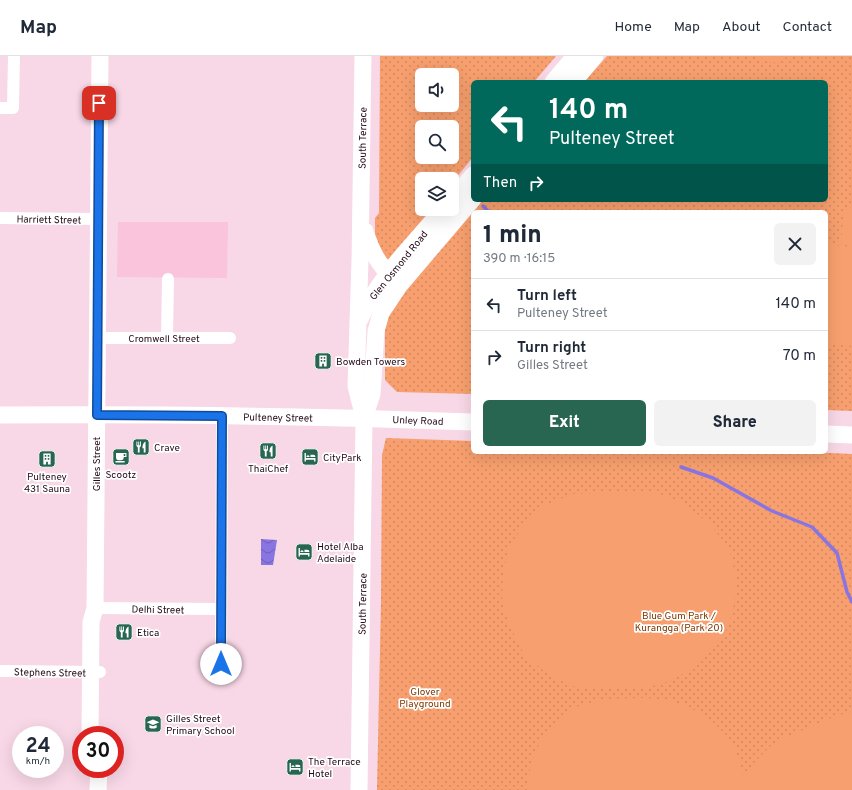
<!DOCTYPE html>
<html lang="en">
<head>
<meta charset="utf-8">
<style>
  body { margin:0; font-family:Overpass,sans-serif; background:#f2f2f3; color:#1f2937; height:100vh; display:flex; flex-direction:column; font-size:15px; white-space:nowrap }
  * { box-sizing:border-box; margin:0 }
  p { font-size:13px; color:#747a83 }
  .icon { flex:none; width:22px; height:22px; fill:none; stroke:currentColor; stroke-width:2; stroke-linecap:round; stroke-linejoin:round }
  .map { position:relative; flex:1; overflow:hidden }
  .drawer { position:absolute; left:471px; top:154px; width:357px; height:244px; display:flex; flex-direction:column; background:#fff; border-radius:6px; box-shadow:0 4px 16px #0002 }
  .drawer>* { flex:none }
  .hud { position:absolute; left:471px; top:24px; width:357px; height:122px; border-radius:6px; box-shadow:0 4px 16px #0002; background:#00695c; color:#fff; overflow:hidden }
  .fabs { position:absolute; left:415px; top:12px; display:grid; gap:8px }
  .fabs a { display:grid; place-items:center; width:44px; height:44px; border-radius:6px; background:#fff; box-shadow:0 4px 16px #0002; font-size:20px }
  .speed { position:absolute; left:12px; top:670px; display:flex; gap:8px; font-size:20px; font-weight:700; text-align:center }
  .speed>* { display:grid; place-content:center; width:52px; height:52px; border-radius:50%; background:#fff; box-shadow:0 4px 16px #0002; line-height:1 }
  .speed small { font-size:10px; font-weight:400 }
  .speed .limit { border:6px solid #d22; background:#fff; color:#111 }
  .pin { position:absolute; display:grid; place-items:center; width:34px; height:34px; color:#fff; margin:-17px; border-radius:8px; box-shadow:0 2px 6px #0006 }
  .me { position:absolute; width:44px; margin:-22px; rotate:0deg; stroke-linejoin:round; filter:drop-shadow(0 0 3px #0008) }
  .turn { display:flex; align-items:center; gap:14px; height:84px; padding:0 12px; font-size:18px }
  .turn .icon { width:52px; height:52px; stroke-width:2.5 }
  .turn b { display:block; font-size:28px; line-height:34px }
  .then { display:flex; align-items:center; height:38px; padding:0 12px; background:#0003; gap:8px; font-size:15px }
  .round { display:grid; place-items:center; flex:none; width:42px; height:42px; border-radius:6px; background:#f2f2f3 }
  .headline { display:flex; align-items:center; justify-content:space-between; height:68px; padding:0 12px }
  h1 { font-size:24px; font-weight:800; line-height:30px }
  .button { display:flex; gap:8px; margin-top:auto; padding:8px 12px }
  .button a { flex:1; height:46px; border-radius:6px; background:#286652; color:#fff; font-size:16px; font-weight:800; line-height:46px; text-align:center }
  .button a+a { background:#f2f2f3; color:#1f2937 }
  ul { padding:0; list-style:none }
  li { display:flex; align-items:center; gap:12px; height:52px; padding:0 12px; border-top:1px solid #e0e1e3 }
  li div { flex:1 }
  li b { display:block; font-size:15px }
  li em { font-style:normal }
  header { display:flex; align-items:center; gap:24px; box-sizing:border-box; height:56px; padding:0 20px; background:#fff; border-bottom:1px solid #e0e1e3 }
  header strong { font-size:19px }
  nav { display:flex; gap:22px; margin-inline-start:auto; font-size:14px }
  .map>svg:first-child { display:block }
  .built { fill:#f9c4dc }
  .park { fill:url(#park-dots); fill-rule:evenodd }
  .pitch { fill:#f79f6e }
  .water { fill:url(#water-waves) }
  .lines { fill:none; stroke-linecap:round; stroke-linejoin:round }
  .stream { stroke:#8975e2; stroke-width:3.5 }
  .street { stroke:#fff; stroke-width:12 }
  .secondary { stroke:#fff; stroke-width:17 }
  .route-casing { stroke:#114b97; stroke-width:10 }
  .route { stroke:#1a73e8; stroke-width:7 }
  .labels { text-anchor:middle; stroke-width:3.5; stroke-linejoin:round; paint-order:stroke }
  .street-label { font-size:10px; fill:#250a19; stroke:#fff }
  .poi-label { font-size:10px; fill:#250a19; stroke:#fff; text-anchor:start }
  .park-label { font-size:10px; fill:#7e3701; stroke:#fff }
</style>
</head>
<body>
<header>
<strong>Map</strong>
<nav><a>Home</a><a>Map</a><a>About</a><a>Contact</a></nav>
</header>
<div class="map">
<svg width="852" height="734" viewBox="0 0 852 734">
  <defs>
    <pattern id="park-dots" width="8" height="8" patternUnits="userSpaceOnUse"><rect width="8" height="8" fill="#f79f6e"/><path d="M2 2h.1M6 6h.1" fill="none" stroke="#d4885f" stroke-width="1.8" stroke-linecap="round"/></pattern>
    <pattern id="water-waves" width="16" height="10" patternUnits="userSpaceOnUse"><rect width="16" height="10" fill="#8975e2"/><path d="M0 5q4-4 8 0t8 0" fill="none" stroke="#705eb6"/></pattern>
  </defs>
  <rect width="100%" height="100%" fill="#f8d7e6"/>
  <polygon class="built" points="118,166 228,166 227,222 117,221"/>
  <g class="park">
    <path d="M380 0H556L534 26H473V101L452 127V123H422V153H431L389 204 375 197V162L379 157ZM422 19H452V49H422ZM422 71H452V101H422Z"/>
    <polygon points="607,0 852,0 852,355 826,354 826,156 473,156 473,338 397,336 385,324 385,267 404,231 480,144 826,144 826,26 584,26"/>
    <polygon points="386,382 473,385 473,396 808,396 852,398 852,734 377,734 381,546 382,399"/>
  </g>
  <g class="pitch">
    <path d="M760 0H788C781 7 766 10 760 0Z"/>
    <polygon points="844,152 852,153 852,188 841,187"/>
    <polygon points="826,188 852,191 852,290 826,288"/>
    <polygon points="652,435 679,445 709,467 729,492 737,524 733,555 723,582 697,610 670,625 645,632 578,632 552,621 525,600 508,566 502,541 503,518 509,491 528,463 545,449 572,438"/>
    <path d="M606 643C623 643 641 641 658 643 689 646 724 667 736 696 740 704 741 714 744 722L754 707 769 691 786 681 838 659 852 657V734H528C527 700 547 665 579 650 587 647 597 645 606 643Z"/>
  </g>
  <polygon class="water" points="261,483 277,484 273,509 261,509"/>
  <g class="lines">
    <g class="stream">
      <polyline points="483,150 489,156"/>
      <polyline points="681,411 713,422 772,455 812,471 837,497 847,536 852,546"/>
    </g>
    <g class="street">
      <polyline points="0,52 13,52 14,0"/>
      <polyline points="0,162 98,163"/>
      <polyline points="98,282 230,282"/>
      <polyline points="167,282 168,223"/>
      <polyline points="95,552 221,553"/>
      <polyline points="221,607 222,360"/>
      <polyline points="0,615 100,616"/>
    </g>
    <g class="secondary">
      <polyline points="553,26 575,0"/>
      <polyline points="573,26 595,0"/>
      <polyline points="452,143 473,119"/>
      <path d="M365 175C372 197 379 209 395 225"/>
      <path d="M360 263C379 221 414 187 444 153"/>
      <path d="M0 359C158 358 315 360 473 366"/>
      <polyline points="364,362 372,338 376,275 381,257 399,230 473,143"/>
      <polyline points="826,378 852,379"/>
      <polyline points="90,679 91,566 95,552 100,0"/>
      <polyline points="98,734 99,713"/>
      <polyline points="359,734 364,362 356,330 360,204 363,0"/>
    </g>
  </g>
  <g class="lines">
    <defs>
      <polyline id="route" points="99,47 97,359 222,360 221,608"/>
    </defs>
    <use href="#route" class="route-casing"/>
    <use href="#route" class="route"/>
  </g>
  <defs>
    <symbol id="building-square" viewBox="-11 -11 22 22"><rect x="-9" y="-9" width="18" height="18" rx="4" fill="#286652" stroke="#fff"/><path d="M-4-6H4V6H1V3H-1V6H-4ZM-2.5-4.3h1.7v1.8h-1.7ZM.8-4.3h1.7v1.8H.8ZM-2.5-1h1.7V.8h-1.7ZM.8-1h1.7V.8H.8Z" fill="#fff"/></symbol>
    <symbol id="restaurant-square" viewBox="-11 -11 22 22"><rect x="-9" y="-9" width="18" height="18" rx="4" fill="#286652" stroke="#fff"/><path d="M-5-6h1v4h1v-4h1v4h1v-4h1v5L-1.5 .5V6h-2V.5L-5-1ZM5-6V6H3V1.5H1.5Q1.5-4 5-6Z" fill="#fff"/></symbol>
    <symbol id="cafe-square" viewBox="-11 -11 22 22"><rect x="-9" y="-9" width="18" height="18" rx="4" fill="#286652" stroke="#fff"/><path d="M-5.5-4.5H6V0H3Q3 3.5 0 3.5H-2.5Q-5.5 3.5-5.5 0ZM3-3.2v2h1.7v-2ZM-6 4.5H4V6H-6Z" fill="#fff"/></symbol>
    <symbol id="hotel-square" viewBox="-11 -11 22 22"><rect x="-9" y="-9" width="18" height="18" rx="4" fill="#286652" stroke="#fff"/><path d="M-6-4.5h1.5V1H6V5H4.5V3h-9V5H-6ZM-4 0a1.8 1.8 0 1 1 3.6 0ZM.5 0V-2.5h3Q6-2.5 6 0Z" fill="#fff"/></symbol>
    <symbol id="school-square" viewBox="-11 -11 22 22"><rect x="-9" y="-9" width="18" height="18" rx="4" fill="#286652" stroke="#fff"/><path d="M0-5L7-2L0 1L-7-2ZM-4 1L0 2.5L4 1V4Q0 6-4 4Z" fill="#fff"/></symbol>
  </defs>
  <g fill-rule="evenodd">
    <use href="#building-square" x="313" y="295" width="20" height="20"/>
    <use href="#restaurant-square" x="131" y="381" width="20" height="20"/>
    <use href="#restaurant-square" x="258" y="385" width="20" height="20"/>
    <use href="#cafe-square" x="111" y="391" width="20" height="20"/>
    <use href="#hotel-square" x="300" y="391" width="20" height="20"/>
    <use href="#building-square" x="37" y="393" width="20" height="20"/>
    <use href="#hotel-square" x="294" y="486" width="20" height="20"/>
    <use href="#restaurant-square" x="114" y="566" width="20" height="20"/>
    <use href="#school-square" x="143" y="658" width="20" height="20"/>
    <use href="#hotel-square" x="285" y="701" width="20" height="20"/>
  </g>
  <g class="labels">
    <g class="street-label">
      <text transform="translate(362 82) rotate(-89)" y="4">South Terrace</text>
      <text transform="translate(49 163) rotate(1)" y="4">Harriett Street</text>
      <text transform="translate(398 209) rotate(-51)" y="4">Glen Osmond Road</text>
      <text x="164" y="286">Cromwell Street</text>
      <text transform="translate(278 361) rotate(1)" y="4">Pulteney Street</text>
      <text transform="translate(418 364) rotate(2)" y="4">Unley Road</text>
      <text transform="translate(96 408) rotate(-90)" y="4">Gilles Street</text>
      <text transform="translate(362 548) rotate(-89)" y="4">South Terrace</text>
      <text transform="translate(158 553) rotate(1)" y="4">Delhi Street</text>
      <text transform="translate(50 616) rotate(1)" y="4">Stephens Street</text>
    </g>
    <g class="poi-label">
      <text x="336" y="309">Bowden Towers</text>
      <text x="154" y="395">Crave</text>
      <text x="323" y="405">CityPark</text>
      <text x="268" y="416" text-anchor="middle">ThaiChef</text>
      <text x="121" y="422" text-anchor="middle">Scootz</text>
      <text x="47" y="424" text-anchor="middle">Pulteney<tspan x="47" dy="12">431 Sauna</tspan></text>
      <text x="317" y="494">Hotel Alba<tspan x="317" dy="12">Adelaide</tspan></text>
      <text x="137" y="580">Etica</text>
      <text x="166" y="666">Gilles Street<tspan x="166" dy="12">Primary School</tspan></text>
      <text x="308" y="709">The Terrace<tspan x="308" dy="12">Hotel</tspan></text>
    </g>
    <g class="park-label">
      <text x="679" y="563">Blue Gum Park /<tspan x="679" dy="12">Kurangga (Park 20)</tspan></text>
      <text x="425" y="639">Glover<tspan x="425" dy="12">Playground</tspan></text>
    </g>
  </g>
</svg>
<div class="fabs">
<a><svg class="icon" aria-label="sound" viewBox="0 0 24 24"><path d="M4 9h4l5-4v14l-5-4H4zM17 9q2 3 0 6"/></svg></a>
<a><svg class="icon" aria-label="search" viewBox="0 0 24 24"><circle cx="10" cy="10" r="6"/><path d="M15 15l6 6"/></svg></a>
<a><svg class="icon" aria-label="layers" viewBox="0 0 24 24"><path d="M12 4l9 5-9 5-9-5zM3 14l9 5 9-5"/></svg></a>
</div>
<div class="speed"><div>24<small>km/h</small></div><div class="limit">30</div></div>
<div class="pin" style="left:99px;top:47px;background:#d93025"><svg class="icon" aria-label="arrive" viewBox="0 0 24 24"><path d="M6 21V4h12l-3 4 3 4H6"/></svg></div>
<svg class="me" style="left:221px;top:608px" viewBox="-20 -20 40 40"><circle r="19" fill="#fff"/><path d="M0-13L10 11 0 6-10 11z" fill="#1a73e8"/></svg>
<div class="hud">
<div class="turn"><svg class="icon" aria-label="left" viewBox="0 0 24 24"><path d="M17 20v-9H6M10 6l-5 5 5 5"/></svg><div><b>140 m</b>Pulteney Street</div></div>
<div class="then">Then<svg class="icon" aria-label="right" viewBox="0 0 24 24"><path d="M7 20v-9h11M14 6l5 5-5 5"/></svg></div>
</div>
<section class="drawer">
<div class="headline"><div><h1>1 min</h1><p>390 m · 16:15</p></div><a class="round"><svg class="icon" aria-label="close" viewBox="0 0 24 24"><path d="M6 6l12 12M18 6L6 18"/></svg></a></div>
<ul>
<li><svg class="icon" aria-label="left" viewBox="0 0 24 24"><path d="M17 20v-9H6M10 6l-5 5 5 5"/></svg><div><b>Turn left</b><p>Pulteney Street</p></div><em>140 m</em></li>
<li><svg class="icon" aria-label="right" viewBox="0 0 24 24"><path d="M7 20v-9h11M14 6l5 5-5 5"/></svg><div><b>Turn right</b><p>Gilles Street</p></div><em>70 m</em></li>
</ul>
<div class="button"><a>Exit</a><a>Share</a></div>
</section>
</div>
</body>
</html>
